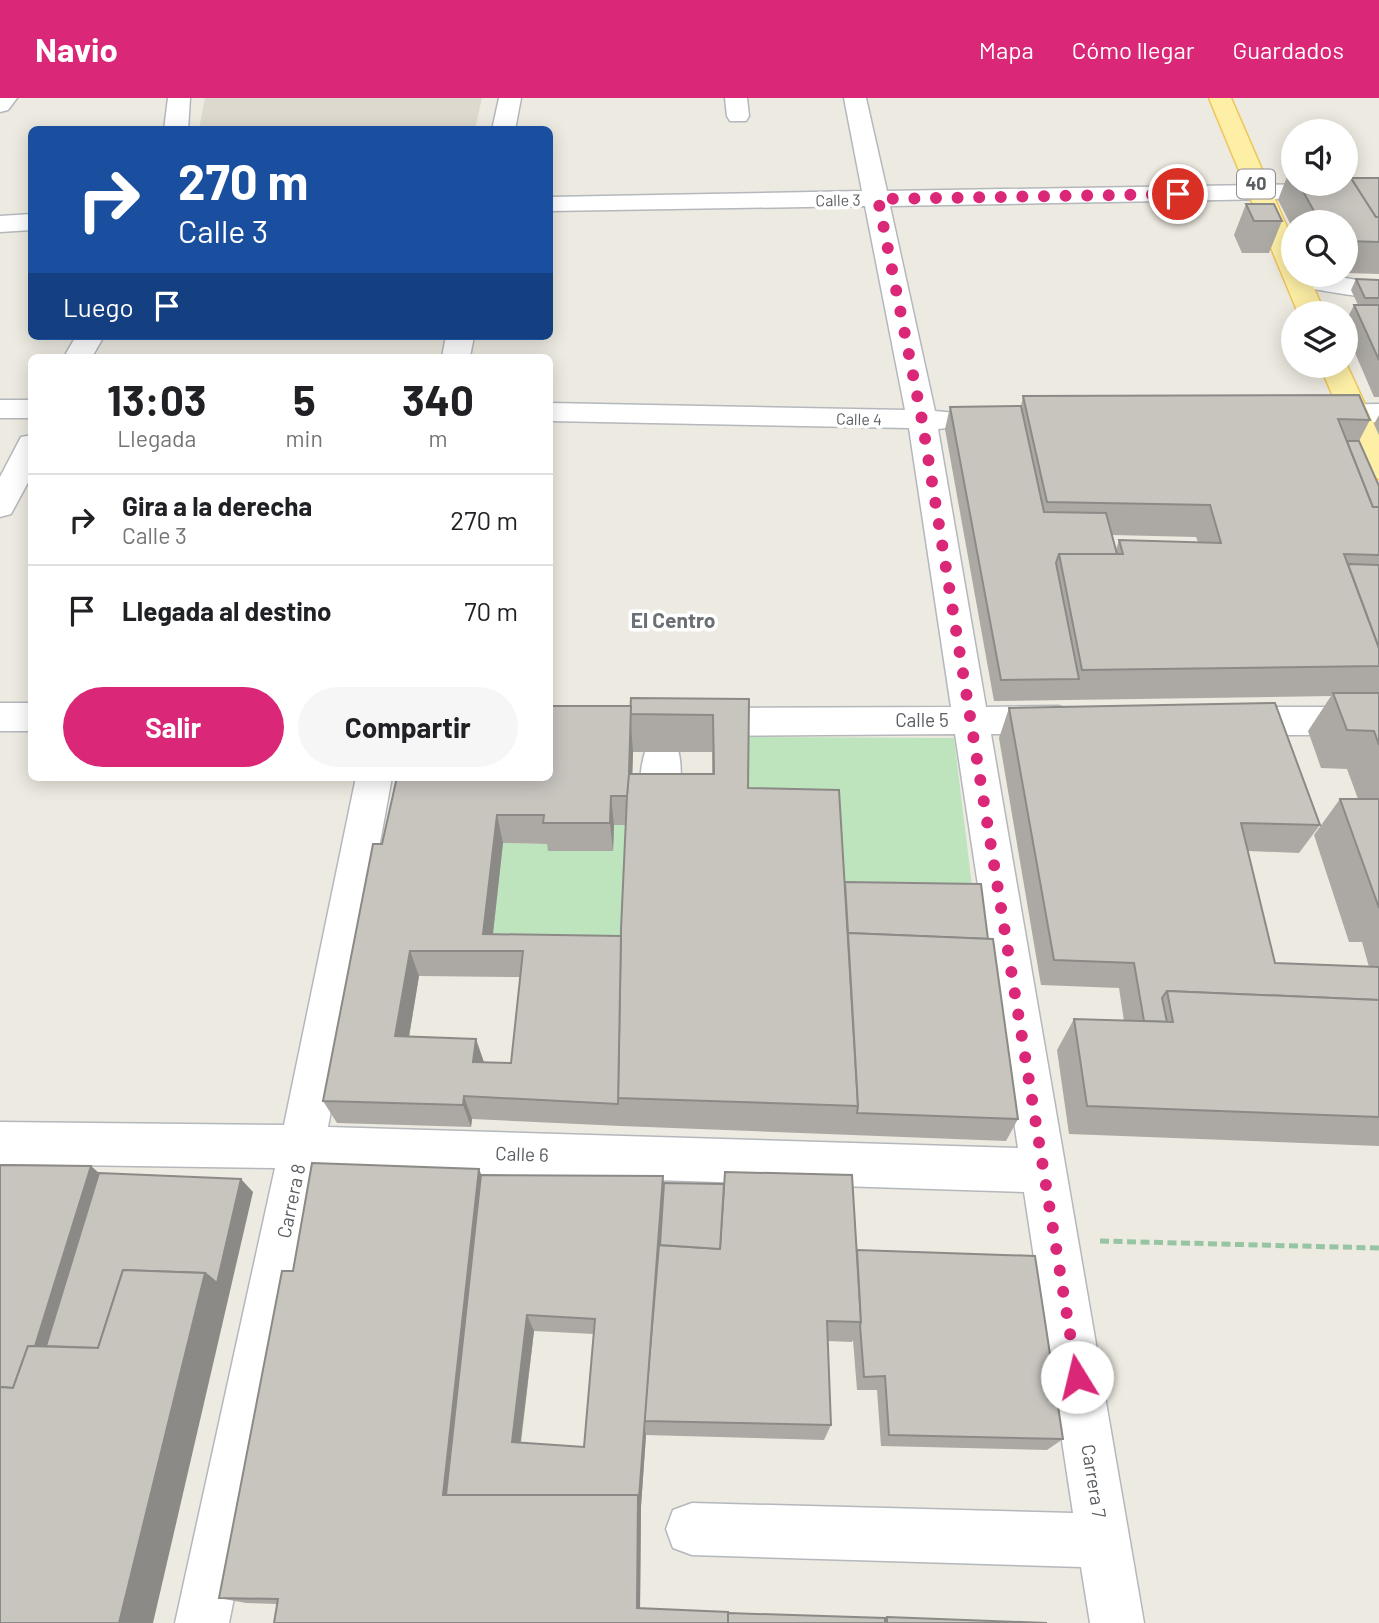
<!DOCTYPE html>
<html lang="es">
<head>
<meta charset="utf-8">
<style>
  body { margin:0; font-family:Barlow,sans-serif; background:#f6f6f6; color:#202124; height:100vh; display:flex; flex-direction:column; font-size:26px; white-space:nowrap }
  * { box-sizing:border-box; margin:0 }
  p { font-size:23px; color:#757577 }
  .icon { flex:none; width:38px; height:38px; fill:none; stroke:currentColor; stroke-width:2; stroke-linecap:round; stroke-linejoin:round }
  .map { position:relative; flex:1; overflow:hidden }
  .drawer { position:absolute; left:28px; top:256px; width:525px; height:427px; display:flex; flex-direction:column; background:#fff; border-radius:10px; box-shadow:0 4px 18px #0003 }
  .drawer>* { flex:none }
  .top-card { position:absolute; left:28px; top:28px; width:525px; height:214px; border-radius:10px; box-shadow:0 4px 18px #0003; background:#1a4fa0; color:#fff; overflow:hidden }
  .fabs { position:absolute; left:1281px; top:21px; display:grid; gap:14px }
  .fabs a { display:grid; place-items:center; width:77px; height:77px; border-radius:50%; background:#fff; box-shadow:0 4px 18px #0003; font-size:35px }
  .pin { position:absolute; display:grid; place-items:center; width:60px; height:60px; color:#fff; margin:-30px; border:4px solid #fff; border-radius:50%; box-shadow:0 2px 7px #0007 }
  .me { position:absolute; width:77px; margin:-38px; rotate:351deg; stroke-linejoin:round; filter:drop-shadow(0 0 5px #0008) }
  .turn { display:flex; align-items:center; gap:24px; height:147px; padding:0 35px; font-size:32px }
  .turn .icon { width:91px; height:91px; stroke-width:2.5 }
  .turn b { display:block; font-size:49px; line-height:60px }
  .then { display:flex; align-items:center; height:66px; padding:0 35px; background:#0003; gap:14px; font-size:26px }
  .eta { display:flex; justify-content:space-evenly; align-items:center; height:119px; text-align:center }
  .eta b { font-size:42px; font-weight:700; line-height:49px }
  .cta { display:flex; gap:14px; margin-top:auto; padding:14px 35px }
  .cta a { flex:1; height:80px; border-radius:42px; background:#db2777; color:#fff; font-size:28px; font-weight:700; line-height:80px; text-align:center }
  .cta a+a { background:#f6f6f6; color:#202124 }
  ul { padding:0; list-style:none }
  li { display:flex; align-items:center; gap:21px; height:91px; padding:0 35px; border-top:2px solid #e0e0e0 }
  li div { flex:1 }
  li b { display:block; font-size:26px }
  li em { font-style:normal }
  header { display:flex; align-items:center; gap:42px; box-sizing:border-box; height:98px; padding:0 35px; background:#db2777; color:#fff }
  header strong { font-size:33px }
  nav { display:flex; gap:38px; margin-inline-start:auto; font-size:24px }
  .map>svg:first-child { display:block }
  .education { fill:#ddd9cf }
  .green { fill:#bee4be }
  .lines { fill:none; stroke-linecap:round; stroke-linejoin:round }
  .minor-casing { stroke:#b4b7bc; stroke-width:3 }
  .major-casing { stroke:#efc458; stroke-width:3 }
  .path { stroke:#97c5a4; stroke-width:5; stroke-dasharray:9 4.5; stroke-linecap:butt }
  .minor { fill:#fff; fill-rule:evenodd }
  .major { fill:#feefa6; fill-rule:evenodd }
  .wall { fill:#aca9a4; fill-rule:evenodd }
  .shaded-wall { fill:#8c8a86 }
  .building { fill:#c8c5bf; stroke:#8c8a86; stroke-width:2; fill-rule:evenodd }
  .route { stroke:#db2777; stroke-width:12; stroke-dasharray:0 21.6 }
  .labels { text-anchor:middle; stroke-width:7; stroke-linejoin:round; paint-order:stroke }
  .far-street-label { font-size:16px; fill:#5a5e62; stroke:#fff }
  .shield { fill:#fff; stroke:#8c8e91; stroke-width:2 }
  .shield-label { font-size:18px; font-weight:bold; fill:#5a5e62 }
  .street-label { font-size:19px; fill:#5a5e62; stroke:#fff }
  .neighbourhood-label { font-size:21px; font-weight:bold; fill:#6b7074; stroke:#fff }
</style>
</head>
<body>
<header>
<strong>Navio</strong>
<nav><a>Mapa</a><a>Cómo llegar</a><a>Guardados</a></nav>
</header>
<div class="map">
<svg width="1379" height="1525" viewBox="0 0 1379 1525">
  <rect width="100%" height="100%" fill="#edeae1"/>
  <polygon class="education" points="205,0 482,0 475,31 199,31"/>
  <g class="green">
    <polygon points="746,639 954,640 974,804 837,803 746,727"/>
    <polygon points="614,727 631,727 624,864 490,862 503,745 549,746 548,753 612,753"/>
  </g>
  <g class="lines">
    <defs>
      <g id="minor">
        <polygon points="0,0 17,0 8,12 0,14"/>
        <polygon points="168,0 190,0 188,32 164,32"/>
        <polygon points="499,0 521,0 515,32 492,32"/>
        <polygon points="725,0 747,0 749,18 746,23 730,23 727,18"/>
        <polygon points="844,0 866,0 887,93 1379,85 1379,99 890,108 935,313 956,315 961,322 956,329 938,331 986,609 1058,608 1071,612 1076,622 1071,632 1058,636 991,636 1144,1525 1090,1525 1081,1469 692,1457 673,1450 666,1431 673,1412 692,1405 1073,1415 1024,1094 320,1071 229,1525 175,1525 275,1070 0,1066 0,1024 284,1027 356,679 392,679 328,1029 1018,1050 955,636 695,638 682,634 677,624 682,614 695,610 951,609 909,330 550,323 550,305 905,312 865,108 550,113 550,99 862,93"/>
        <polygon points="32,116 32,132 0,134 0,118"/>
        <path d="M1293 173V177C1323 177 1348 178 1376 187L1379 195 1376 199C1366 201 1302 189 1288 186L1284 180 1288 174Z"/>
        <polygon points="76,238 104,238 92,259 64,259"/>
        <polygon points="446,238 474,238 470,259 442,259"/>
        <rect x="0" y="302" width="32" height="18"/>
        <polygon points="1379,306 1379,324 1318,325 1308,322 1303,316 1308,310 1318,307"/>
        <polygon points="32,337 32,377 11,416 0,419 0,379 21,339"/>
        <rect x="0" y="605" width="32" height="28"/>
        <polygon points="1231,609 1379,609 1379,637 1231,637 1218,633 1213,623 1218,613"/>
        <path d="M662 640 675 644C684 662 682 698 672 717L659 721 646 717C636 698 640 662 649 644Z"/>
      </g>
      <g id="major">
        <polygon points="1209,0 1231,0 1293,143 1293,177 1308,177 1325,215 1298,215"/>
        <polygon points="1346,265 1379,337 1379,381 1368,378 1364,371 1320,268 1346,268"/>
      </g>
    </defs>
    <use href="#minor" class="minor-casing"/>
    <use href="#major" class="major-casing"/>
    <polyline class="path" points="1100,1143 1379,1150"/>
    <use href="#minor" class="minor"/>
    <use href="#major" class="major"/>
  </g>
  <g class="wall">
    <polygon points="1290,71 1293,71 1293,86 1346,86 1351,80 1379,80 1379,176 1346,175 1346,124 1293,124 1293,131 1278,102"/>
    <polygon points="1246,106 1282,123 1269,155 1242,155 1234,137"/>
    <polygon points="1356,181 1379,182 1379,299 1374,299 1346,234 1346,223 1354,207 1358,207 1351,192"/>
    <path d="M1023 298 1370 322 1359 343 1379 388V1048L1069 1036 1057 952 1074 921 1124 923 1119 890 1041 887 999 640 1009 610 1320 727 1299 755 1248 753 1275 865 1369 869 1362 844H1349L1314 737 1340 701H1358L1347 671 1321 670 1308 633 1331 598 994 603 945 331 950 309 1021 308ZM1112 437 1196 439 1198 444 1119 442 1116 452Z"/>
    <polygon points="1379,317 1379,337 1374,326"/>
    <path d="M749 601 748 690 845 784 988 841 1018 1021 1006 1043 621 1028 472 1021 471 1029 337 1025 323 1003 382 746 631 608ZM633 654H712V676H632ZM614 727H626L621 838 493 836 503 745 547 746 548 753H613ZM419 878 520 879 511 965 483 964 409 939Z"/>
    <path d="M481 1077 664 1085 857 1152 1063 1341 1047 1352 881 1348 877 1292H857L853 1242 852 1244 828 1243 831 1327 824 1342 646 1337 641 1408 640 1511 728 1515 1047 1525H274L277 1506 246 1505 219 1500 293 1173ZM534 1233 594 1236 584 1349 521 1345Z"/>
  </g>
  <g class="shaded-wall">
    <polygon points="631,626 633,654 631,727 629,698"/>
    <polygon points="611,698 614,727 613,753 610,725"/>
    <polygon points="497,717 503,745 491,853 483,836"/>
    <polygon points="410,853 419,878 405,962 395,938"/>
    <polygon points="476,941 484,964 473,964"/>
    <polygon points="464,998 472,1021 471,1029 463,1007"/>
    <polygon points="91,1068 114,1088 44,1256 21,1293"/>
    <polygon points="479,1071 489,1096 458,1400 443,1397"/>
    <polygon points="663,1078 664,1098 645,1323"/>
    <polygon points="241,1081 253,1094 153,1525 119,1525 205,1175"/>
    <polygon points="527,1217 534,1233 519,1355 512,1344"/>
    <polygon points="644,1326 646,1337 641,1408 640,1516 637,1510 638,1397"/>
  </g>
  <g class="building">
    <polygon points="1346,72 1376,119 1379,119 1379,144 1346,143 1346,124 1320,124 1299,86 1346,86"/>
    <polygon points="1351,80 1379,80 1379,119 1376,119"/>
    <polygon points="1246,106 1274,106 1282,123 1254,123"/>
    <polygon points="1356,181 1379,182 1379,200 1365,200"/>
    <polygon points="1354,207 1379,207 1379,262"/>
    <polygon points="1359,297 1370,322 1338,321 1373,409 1379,409 1379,457 1344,456 1379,550 1379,568 1082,572 1059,456 1123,456 1119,442 1221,445 1210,407 1047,404 1023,298"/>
    <polygon points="1021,308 1044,414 1106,415 1117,456 1059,456 1056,465 1079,581 1001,582 950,309"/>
    <polygon points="1347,343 1359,343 1379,388 1379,409 1373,409"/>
    <polygon points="1348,466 1379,467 1379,550"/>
    <polygon points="1333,595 1379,595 1379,647 1374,633 1347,632"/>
    <polygon points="631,600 749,601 748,690 839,692 858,1008 618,1000 621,831 628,676 714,676 713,617 630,616"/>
    <polygon points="1275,605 1320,727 1241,725 1275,865 1379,869 1379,902 1167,893 1162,900 1167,924 1144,923 1134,865 1054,862 1009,610"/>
    <path d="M550 608H631L629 676 627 698H611L610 725H543L544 717H497L483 836 621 838 618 1006 464 998 463 1007 323 1003 373 746H382L397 679H550ZM410 853H523L511 965 473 964 476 941 395 938Z"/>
    <polygon points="1340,701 1379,701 1379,810"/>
    <polygon points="845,784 981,786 988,841 848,835"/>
    <polygon points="848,835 993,841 1018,1021 857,1015 858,1008"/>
    <polygon points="1167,893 1379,902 1379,1019 1087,1008 1074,921 1173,924"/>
    <polygon points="312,1065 479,1071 443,1397 638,1397 637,1510 728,1514 728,1525 274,1525 278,1501 219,1500 282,1173 293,1173"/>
    <polygon points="0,1067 91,1068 35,1248 28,1248 13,1290 0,1289"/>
    <polygon points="725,1074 852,1077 861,1224 827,1223 831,1327 644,1323 659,1147 720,1151"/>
    <polygon points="99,1075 241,1081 217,1185 205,1175 123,1172 98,1250 46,1248"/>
    <path d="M481 1077 663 1078 639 1400 638 1397H446ZM527 1217 595 1221 584 1349 512 1344Z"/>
    <polygon points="664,1085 724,1086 720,1151 660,1147"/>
    <polygon points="857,1152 1035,1158 1063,1341 889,1337 885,1278 864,1279 860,1227 861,1224"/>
    <polygon points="123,1172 205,1175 119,1525 0,1525 0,1289 13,1290 28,1248 98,1250"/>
    <polygon points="728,1515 885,1520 885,1525 728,1525"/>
    <polygon points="887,1519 1047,1525 887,1525"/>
  </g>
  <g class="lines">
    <polyline class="route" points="1077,1279 922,322 878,101 1178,96"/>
  </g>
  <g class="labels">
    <g class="far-street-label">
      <text transform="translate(838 102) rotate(-1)" y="6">Calle 3</text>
      <text transform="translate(859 321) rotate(1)" y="6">Calle 4</text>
    </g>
    <rect class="shield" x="1237" y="71.5" width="38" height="29" rx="5"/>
    <g class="shield-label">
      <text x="1256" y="92">40</text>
    </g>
    <g class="street-label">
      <text x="922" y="629">Calle 5</text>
      <text transform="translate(522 1056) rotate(2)" y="7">Calle 6</text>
      <text transform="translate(291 1103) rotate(-78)" y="7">Carrera 8</text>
      <text transform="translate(1094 1383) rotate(81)" y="7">Carrera 7</text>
    </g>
    <g class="neighbourhood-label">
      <text x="673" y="530">El Centro</text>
    </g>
  </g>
</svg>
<div class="fabs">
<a><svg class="icon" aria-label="sound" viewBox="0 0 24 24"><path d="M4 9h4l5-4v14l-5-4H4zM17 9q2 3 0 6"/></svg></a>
<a><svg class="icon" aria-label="search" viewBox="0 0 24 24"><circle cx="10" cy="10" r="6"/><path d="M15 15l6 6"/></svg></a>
<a><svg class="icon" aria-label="layers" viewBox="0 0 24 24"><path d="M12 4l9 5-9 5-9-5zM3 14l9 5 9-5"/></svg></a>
</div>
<div class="pin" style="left:1178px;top:96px;background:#d93025"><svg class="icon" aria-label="arrive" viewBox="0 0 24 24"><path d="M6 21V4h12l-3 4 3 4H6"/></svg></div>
<svg class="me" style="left:1077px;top:1279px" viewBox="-20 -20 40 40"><circle r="19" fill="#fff"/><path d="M0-13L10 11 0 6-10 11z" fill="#db2777"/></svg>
<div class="top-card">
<div class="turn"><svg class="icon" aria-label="right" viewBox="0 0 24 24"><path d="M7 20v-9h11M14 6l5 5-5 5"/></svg><div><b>270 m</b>Calle 3</div></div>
<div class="then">Luego<svg class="icon" aria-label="arrive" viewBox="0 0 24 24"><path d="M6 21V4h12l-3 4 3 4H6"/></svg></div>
</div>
<section class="drawer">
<div class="eta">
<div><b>13:03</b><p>Llegada</p></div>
<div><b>5</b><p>min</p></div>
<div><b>340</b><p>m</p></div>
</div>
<ul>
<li><svg class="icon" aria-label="right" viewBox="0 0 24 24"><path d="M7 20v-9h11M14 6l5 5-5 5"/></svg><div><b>Gira a la derecha</b><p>Calle 3</p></div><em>270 m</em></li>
<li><svg class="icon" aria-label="arrive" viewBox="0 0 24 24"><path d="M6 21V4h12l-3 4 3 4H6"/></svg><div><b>Llegada al destino</b></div><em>70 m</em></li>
</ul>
<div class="cta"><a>Salir</a><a>Compartir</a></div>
</section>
</div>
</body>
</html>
